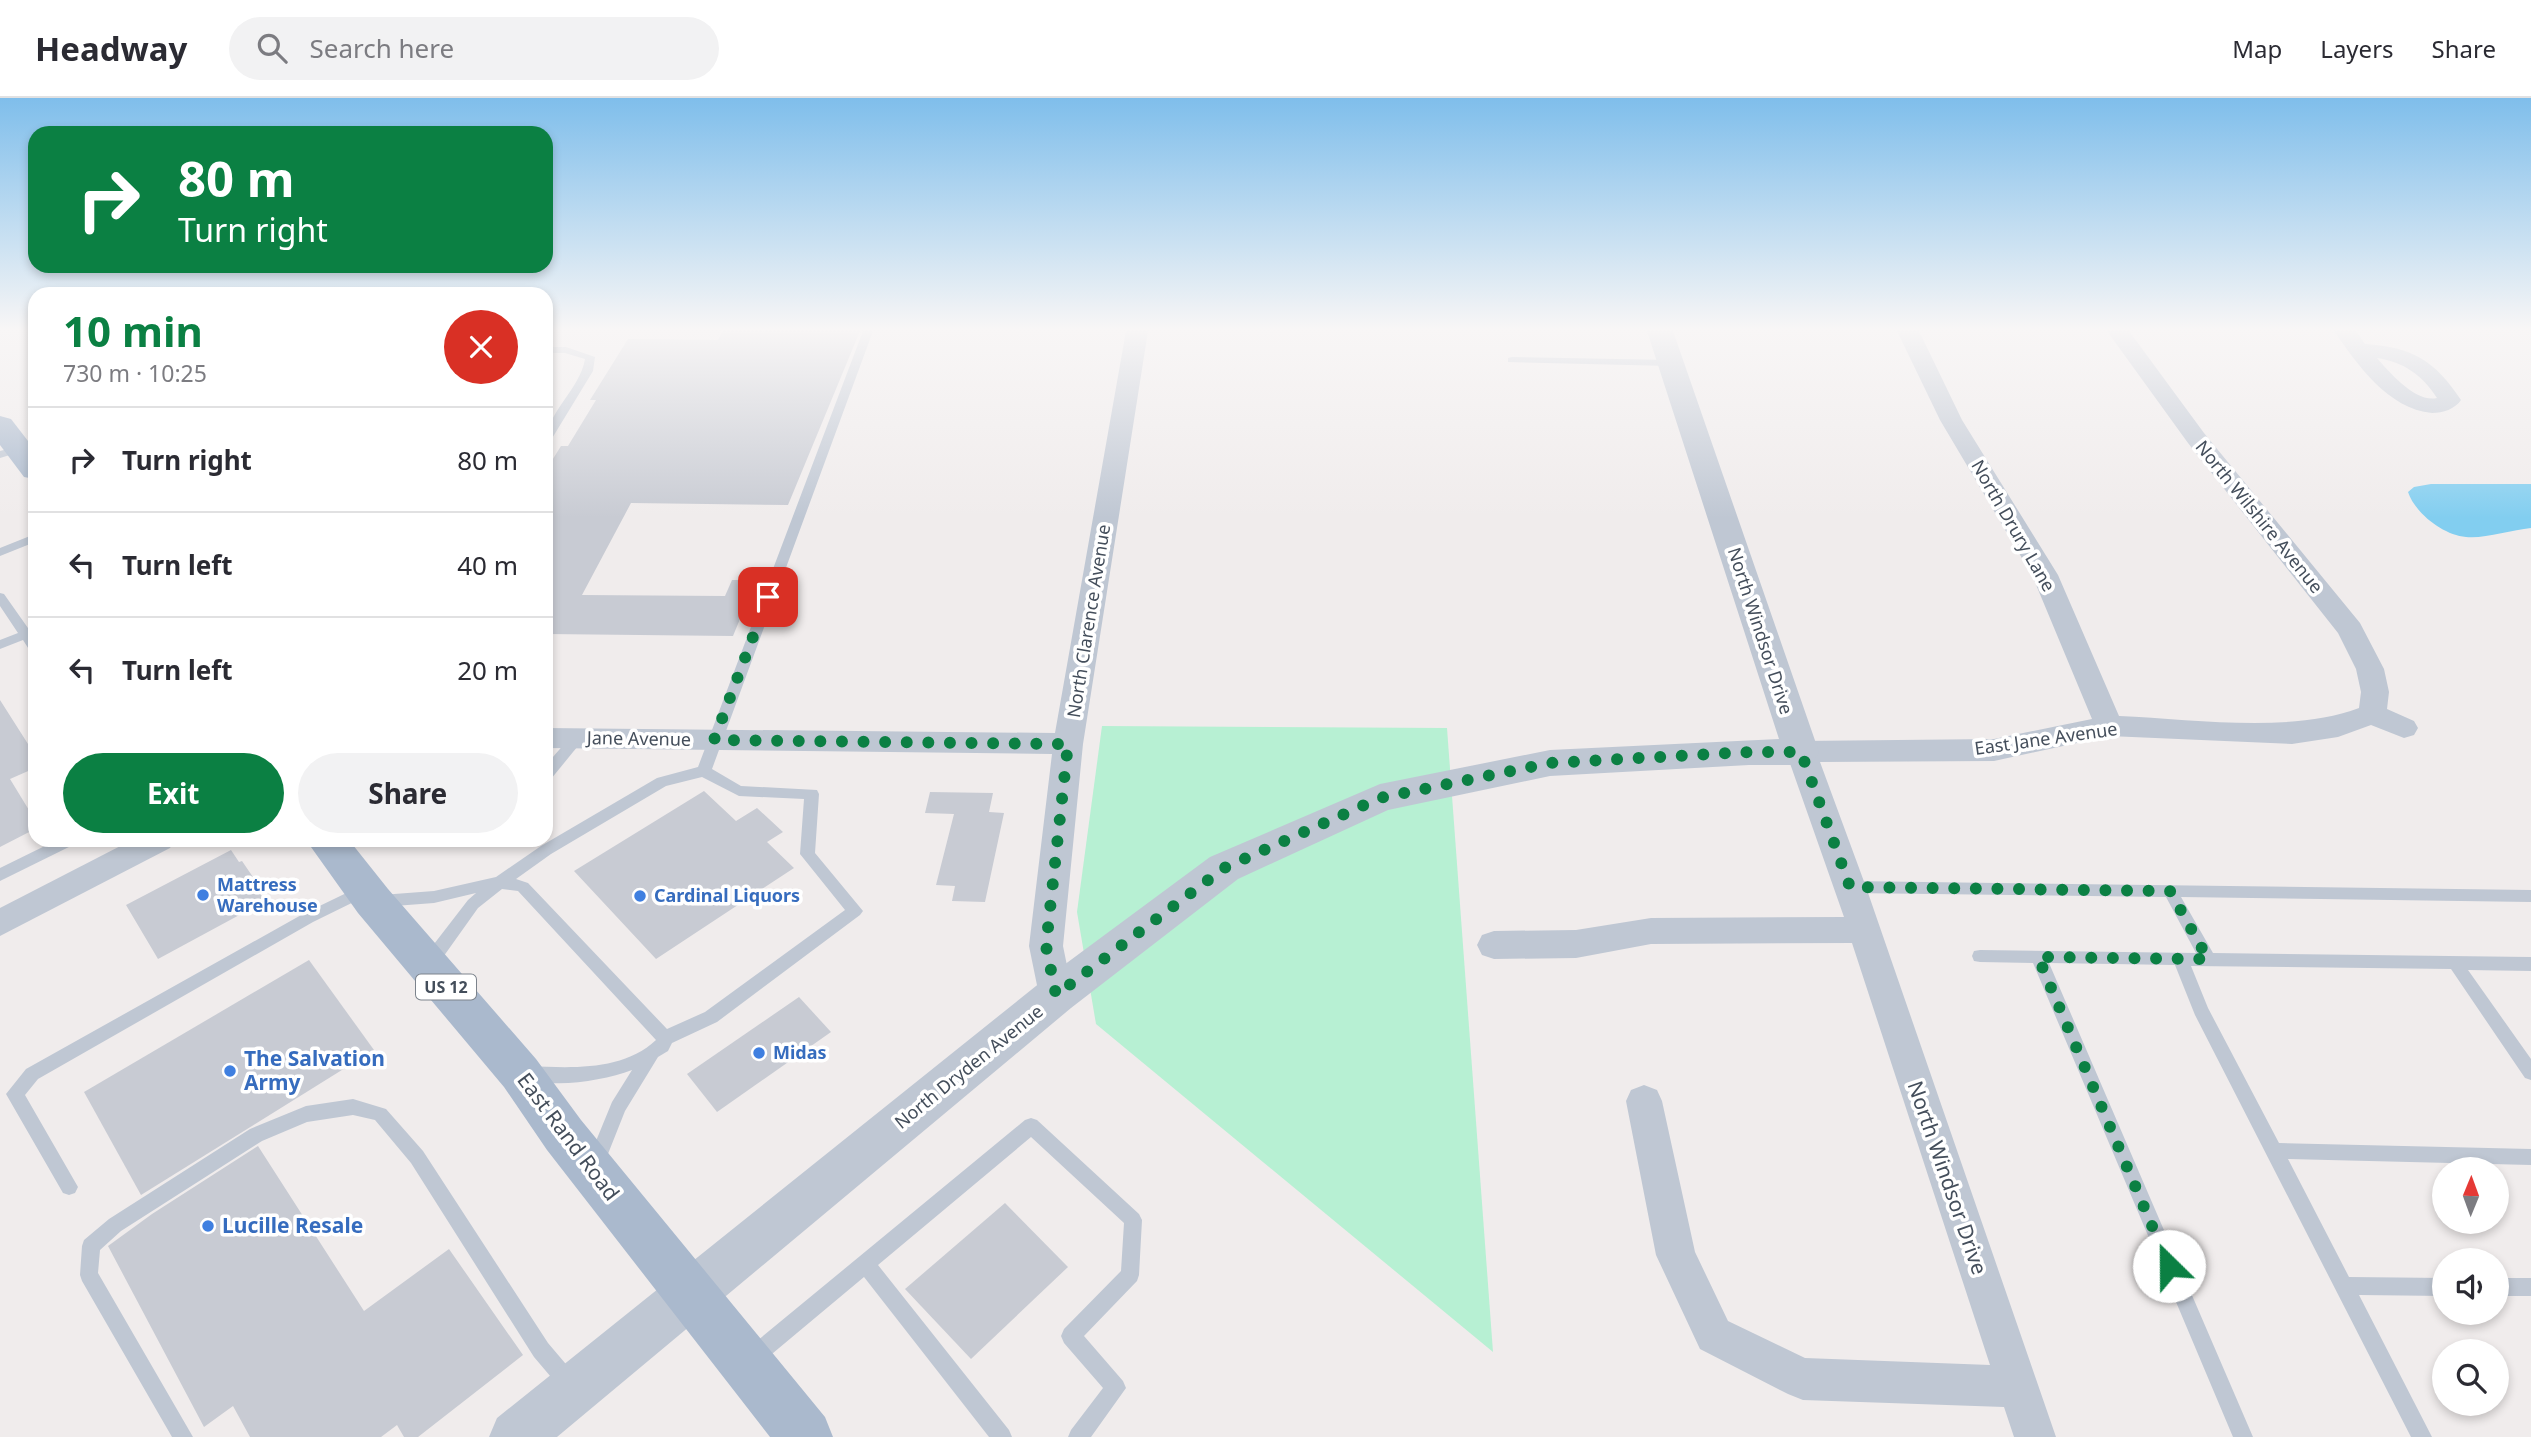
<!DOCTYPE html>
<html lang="en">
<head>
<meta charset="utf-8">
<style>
  body { margin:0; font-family:"Noto Sans",sans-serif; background:#f2f2f3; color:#2b2b33; height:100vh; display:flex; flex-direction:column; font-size:26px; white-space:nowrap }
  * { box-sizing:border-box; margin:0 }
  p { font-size:23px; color:#7c7c81 }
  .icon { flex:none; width:38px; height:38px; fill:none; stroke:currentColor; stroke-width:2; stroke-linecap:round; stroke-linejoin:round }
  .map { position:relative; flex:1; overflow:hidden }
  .drawer { position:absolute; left:28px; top:189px; width:525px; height:560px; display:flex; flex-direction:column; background:#fff; border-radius:21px; box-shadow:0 4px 10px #0003 }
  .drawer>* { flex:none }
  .top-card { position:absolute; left:28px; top:28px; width:525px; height:147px; border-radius:21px; box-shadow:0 4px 10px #0003; background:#0b8043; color:#fff; overflow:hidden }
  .needle { width:46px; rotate:1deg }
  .controls { position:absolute; left:2432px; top:1059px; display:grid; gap:14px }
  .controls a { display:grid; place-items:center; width:77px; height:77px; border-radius:50%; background:#fff; box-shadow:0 4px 10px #0003; font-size:35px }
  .pin { position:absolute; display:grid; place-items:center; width:60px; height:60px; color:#fff; margin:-30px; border-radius:14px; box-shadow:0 4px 10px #0006 }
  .me { position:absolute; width:77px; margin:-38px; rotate:337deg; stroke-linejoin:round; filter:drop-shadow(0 0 5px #0008) }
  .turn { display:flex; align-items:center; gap:24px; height:147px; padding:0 35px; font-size:32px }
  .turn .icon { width:91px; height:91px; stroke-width:2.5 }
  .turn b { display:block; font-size:49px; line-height:60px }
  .round { display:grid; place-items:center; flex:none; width:74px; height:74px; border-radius:37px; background:#f2f2f3 }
  .head { display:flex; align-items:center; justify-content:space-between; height:119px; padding:0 35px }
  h1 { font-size:42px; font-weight:700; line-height:52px; color:#0b8043 }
  .action { display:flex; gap:14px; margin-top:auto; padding:14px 35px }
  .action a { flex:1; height:80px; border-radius:42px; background:#0b8043; color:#fff; font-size:28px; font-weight:700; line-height:80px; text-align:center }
  .action a+a { background:#f2f2f3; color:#2b2b33 }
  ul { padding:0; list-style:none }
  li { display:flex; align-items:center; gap:21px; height:105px; padding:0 35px; border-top:2px solid #e1e1e2 }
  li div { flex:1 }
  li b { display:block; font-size:26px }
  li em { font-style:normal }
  header { display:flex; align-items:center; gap:42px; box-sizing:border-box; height:98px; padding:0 35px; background:#fff; border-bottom:2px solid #e1e1e2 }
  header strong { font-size:33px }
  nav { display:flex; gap:38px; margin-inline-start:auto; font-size:24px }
  .search { width:490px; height:63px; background:#f2f2f3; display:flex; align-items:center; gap:18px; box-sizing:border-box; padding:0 24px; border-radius:38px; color:#7c7c81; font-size:26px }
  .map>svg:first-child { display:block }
  .green { fill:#b7f0d3 }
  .water { fill:#82cef0 }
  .building { fill:#c8cbd3 }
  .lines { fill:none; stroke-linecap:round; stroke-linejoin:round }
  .service { fill:#bfc7d3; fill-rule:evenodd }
  .minor { fill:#bfc7d3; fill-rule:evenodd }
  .tertiary { fill:#bfc7d3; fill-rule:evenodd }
  .primary { fill:#aab9cd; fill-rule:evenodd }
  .route { stroke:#0b8043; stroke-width:12; stroke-dasharray:0 21.6 }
  .shop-dot { fill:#3f7fe0; stroke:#fff; stroke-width:2.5 }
  .labels { text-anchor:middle; stroke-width:7; stroke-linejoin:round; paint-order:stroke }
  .shield { fill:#fff; stroke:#7c838c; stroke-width:2 }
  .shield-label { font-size:16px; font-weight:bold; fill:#444e5b }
  .street-label { font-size:18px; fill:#444e5b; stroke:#fff }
  .shop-label { font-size:18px; font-weight:bold; fill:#366cbe; stroke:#fff; text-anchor:start }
  .near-shop-label { font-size:21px; font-weight:bold; fill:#366cbe; stroke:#fff; text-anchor:start }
  .near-street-label { font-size:21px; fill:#444e5b; stroke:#fff }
</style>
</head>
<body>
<header>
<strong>Headway</strong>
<div class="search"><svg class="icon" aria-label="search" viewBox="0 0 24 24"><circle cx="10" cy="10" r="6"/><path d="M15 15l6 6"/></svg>Search here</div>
<nav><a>Map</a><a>Layers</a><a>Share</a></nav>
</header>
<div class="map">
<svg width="2531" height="1339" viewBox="0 0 2531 1339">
  <rect width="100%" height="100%" fill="#f0ecec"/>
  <polygon class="green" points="1102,628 1447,630 1493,1254 1096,926 1077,814"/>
  <path class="water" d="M2431 386H2531V430C2511 432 2484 441 2466 439 2443 437 2415 415 2408 394L2414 389Z"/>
  <g class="building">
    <polygon points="723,233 860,233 788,407 631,405 582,497 725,498 732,482 756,482 733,538 546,536 546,372 561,348 568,348 596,302 590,302 628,241 718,242"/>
    <polygon points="0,602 35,657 35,670 10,681 35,722 35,731 0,749"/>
    <polygon points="704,693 736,723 757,710 783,734 767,744 794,770 656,861 574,773"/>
    <polygon points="930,694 993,695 989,714 1004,715 985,804 952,803 955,788 936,787 954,716 925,715"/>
    <polygon points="231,752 239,764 242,763 259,788 256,789 265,803 158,861 126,807"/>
    <polygon points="309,862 374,952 141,1097 84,994"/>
    <polygon points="799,899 831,934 717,1014 687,976"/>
    <polygon points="258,1048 364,1213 449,1151 523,1257 418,1339 404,1339 397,1327 381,1339 250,1339 233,1308 204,1329 108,1148 152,1116"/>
    <polygon points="1005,1105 1068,1169 971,1261 905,1191"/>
  </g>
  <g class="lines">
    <g class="service">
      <path d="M863 233H873L712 671 741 688 817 692 819 696 815 755 863 813 860 817 717 924 672 945 668 953 658 959 625 1013 602 1071 596 1073 590 1071 587 1065 612 1004 632 972C602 983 554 991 523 980L521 975 523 970 529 968C572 970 623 973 656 942L518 793 502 791 478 810 436 869 430 871 424 869 422 864 424 859 468 802 476 795 434 805 381 809 376 807 373 803 376 799 381 797 434 793 496 779 541 748 657 680 698 669ZM702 679 739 698 804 701 800 756 845 812 705 914 667 931 528 785 516 781 551 756 666 688Z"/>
      <path d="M546 249H566L595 259 593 273 551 342 546 345C546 314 580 292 585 261L565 255H546Z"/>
      <polygon points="1512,259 1671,262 1676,265 1671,268 1508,264 1508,260"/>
      <polygon points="19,348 25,351 23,353 0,360 0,353"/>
      <polygon points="35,436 35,444 0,458 0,450"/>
      <polygon points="0,495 4,496 35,540 35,554 30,553 23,542 0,551 0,542 18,535 0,508"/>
      <polygon points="577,635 582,637 584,640 582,643 551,681 546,682 546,667 572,637"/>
      <polygon points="57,742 77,742 75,746 0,783 0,770"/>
      <polygon points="1850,783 2531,792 2531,804 2181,799 2213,855 2531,859 2531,873 2468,872 2531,961 2531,982 2525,980 2451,871 2191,868 2208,910 2279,1045 2531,1051 2531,1067 2288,1061 2349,1179 2445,1180 2445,1198 2359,1197 2432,1339 2411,1339 2195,917 2175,867 2049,865 2253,1339 2233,1339 2033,865 1980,864 1974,863 1972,858 1974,853 1980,852 2196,855 2166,799 1850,795 1845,793 1842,789 1845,785"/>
      <polygon points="365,786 370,788 373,792 370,796 313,824 38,981 25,997 78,1089 75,1095 69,1097 63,1095 6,996 26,971 303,816"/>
      <polygon points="353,1001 386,1011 423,1053 548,1245 576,1278 579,1285 576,1292 569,1295 562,1292 534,1259 411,1065 375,1022 353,1017 307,1024 262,1043 121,1133 100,1152 98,1175 193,1339 172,1339 82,1183 80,1177 82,1148 84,1142 109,1121 250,1031 306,1008"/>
      <polygon points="1031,1020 1037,1022 1139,1116 1142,1122 1139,1177 1137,1183 1084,1238 1123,1283 1126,1290 1091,1339 1068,1339 1071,1332 1103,1290 1064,1245 1061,1238 1064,1231 1121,1173 1124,1125 1031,1039 878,1167 1009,1332 1012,1339 989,1339 864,1179 760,1266 753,1269 746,1266 743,1259 746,1252 1025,1022"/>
      <rect x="2497" y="1180" width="34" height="18"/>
    </g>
    <g class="minor">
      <polygon points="1126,233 1148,233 1083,646 1063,848 1073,897 1068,907 1056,911 1044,907 1039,897 1029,848 1052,656 546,650 546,630 1055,635"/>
      <path d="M1897 233H1919L1962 322 2058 477 2119 618C2194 621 2289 636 2359 610L2361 594 2356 571 2338 535 2188 345 2107 233H2129L2204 335 2360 525 2384 571 2389 594 2387 611 2414 623 2418 630 2414 637 2404 640 2371 627 2338 639 2292 646 2109 638 1994 663 1820 664 1866 789 2056 1339H2014L2004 1309 1803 1302 1788 1296 1700 1251 1656 1157 1626 1003 1631 992 1644 987 1657 992 1662 1003 1695 1154 1728 1223 1805 1260 1990 1267 1852 845 1651 846 1576 860 1494 861 1482 857 1477 847 1482 837 1494 833 1576 832 1651 820 1844 819 1786 654 1791 646 1801 643 1994 641 2092 621 2032 477 1940 322Z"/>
      <path d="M2334 233H2356L2365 246C2413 249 2435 263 2461 302 2455 311 2443 315 2432 315 2388 311 2357 266 2334 233ZM2377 260C2404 264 2422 277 2437 300 2416 305 2390 275 2377 260Z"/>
      <polygon points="132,742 175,742 170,750 0,838 0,810"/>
    </g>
    <polygon class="tertiary" points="1647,233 1673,233 1819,654 1814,663 1801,667 1749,667 1550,678 1388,712 1238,781 1071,910 557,1339 489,1339 497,1320 1041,884 1210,759 1380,686 1550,652 1779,641"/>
    <g class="primary">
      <polygon points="0,318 11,321 35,352 35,381 24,379 0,347"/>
      <polygon points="306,742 349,742 388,791 536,961 581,1022 825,1319 833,1339 770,1339 547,1052 504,989 358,815"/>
    </g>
  </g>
  <linearGradient id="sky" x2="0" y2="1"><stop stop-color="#7fbeeb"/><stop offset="0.55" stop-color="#f8f6f6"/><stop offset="1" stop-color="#f8f6f6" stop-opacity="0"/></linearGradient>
  <rect width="2531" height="420" fill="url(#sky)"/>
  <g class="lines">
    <polyline class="route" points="768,499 714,642 1068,646 1046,848 1056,897 1224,770 1380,700 1550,665 1749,654 1801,654 1850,789 2170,793 2208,861 2038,859 2169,1168"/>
  </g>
  <g class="shop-dot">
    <circle cx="203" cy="797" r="7"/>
    <circle cx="640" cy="798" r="7"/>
    <circle cx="759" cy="955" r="7"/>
    <circle cx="230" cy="973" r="7"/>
    <circle cx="208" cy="1128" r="7"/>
  </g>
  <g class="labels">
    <rect class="shield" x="416" y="876.5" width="60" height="25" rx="5"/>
    <g class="shield-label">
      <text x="446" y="895">US 12</text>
    </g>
    <g class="street-label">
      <text transform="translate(2259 419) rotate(51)" y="6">North Wilshire Avenue</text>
      <text transform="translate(2013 428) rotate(60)" y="6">North Drury Lane</text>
      <text transform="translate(1089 523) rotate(-81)" y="6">North Clarence Avenue</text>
      <text transform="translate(1760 533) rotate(72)" y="6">North Windsor Drive</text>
      <text transform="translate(639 641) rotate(1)" y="6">Jane Avenue</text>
      <text transform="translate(2046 641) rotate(-8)" y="6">East Jane Avenue</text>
      <text transform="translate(969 969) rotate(-39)" y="6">North Dryden Avenue</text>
    </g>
    <g class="shop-label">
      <text x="217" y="793">Mattress<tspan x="217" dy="21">Warehouse</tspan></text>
      <text x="654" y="804">Cardinal Liquors</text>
      <text x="773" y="961">Midas</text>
    </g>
    <g class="near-shop-label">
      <text x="244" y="968">The Salvation<tspan x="244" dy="24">Army</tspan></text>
      <text x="222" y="1135">Lucille Resale</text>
    </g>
    <g class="near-street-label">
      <text transform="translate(568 1039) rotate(53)" y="7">East Rand Road</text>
      <text transform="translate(1947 1080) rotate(71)" y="7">North Windsor Drive</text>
    </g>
  </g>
</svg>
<div class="controls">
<a><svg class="needle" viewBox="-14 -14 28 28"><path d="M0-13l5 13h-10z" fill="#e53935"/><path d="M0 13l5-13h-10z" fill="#7c7c81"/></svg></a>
<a><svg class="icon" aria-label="sound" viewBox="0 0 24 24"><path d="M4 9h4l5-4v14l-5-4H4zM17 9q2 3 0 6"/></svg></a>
<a><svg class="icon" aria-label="search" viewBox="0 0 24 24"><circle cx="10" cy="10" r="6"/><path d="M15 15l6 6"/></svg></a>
</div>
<div class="pin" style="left:768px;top:499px;background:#d93025"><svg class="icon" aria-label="arrive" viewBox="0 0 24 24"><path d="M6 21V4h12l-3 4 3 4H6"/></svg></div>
<svg class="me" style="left:2169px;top:1168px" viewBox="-20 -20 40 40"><circle r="19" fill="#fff"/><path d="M0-13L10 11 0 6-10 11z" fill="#0b8043"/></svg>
<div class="top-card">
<div class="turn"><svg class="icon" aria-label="right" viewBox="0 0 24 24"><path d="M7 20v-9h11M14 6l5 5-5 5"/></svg><div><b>80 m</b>Turn right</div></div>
</div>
<section class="drawer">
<div class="head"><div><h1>10 min</h1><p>730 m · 10:25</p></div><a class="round" style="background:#d93025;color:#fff"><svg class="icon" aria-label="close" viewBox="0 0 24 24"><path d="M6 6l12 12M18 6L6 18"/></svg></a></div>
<ul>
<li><svg class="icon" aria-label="right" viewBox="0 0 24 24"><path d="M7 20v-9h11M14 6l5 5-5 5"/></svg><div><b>Turn right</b></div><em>80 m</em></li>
<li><svg class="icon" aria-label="left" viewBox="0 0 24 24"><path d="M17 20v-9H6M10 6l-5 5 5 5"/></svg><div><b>Turn left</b></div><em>40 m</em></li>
<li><svg class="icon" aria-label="left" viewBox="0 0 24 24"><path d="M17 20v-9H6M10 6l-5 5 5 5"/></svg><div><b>Turn left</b></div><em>20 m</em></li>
</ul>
<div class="action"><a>Exit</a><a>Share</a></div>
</section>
</div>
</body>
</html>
